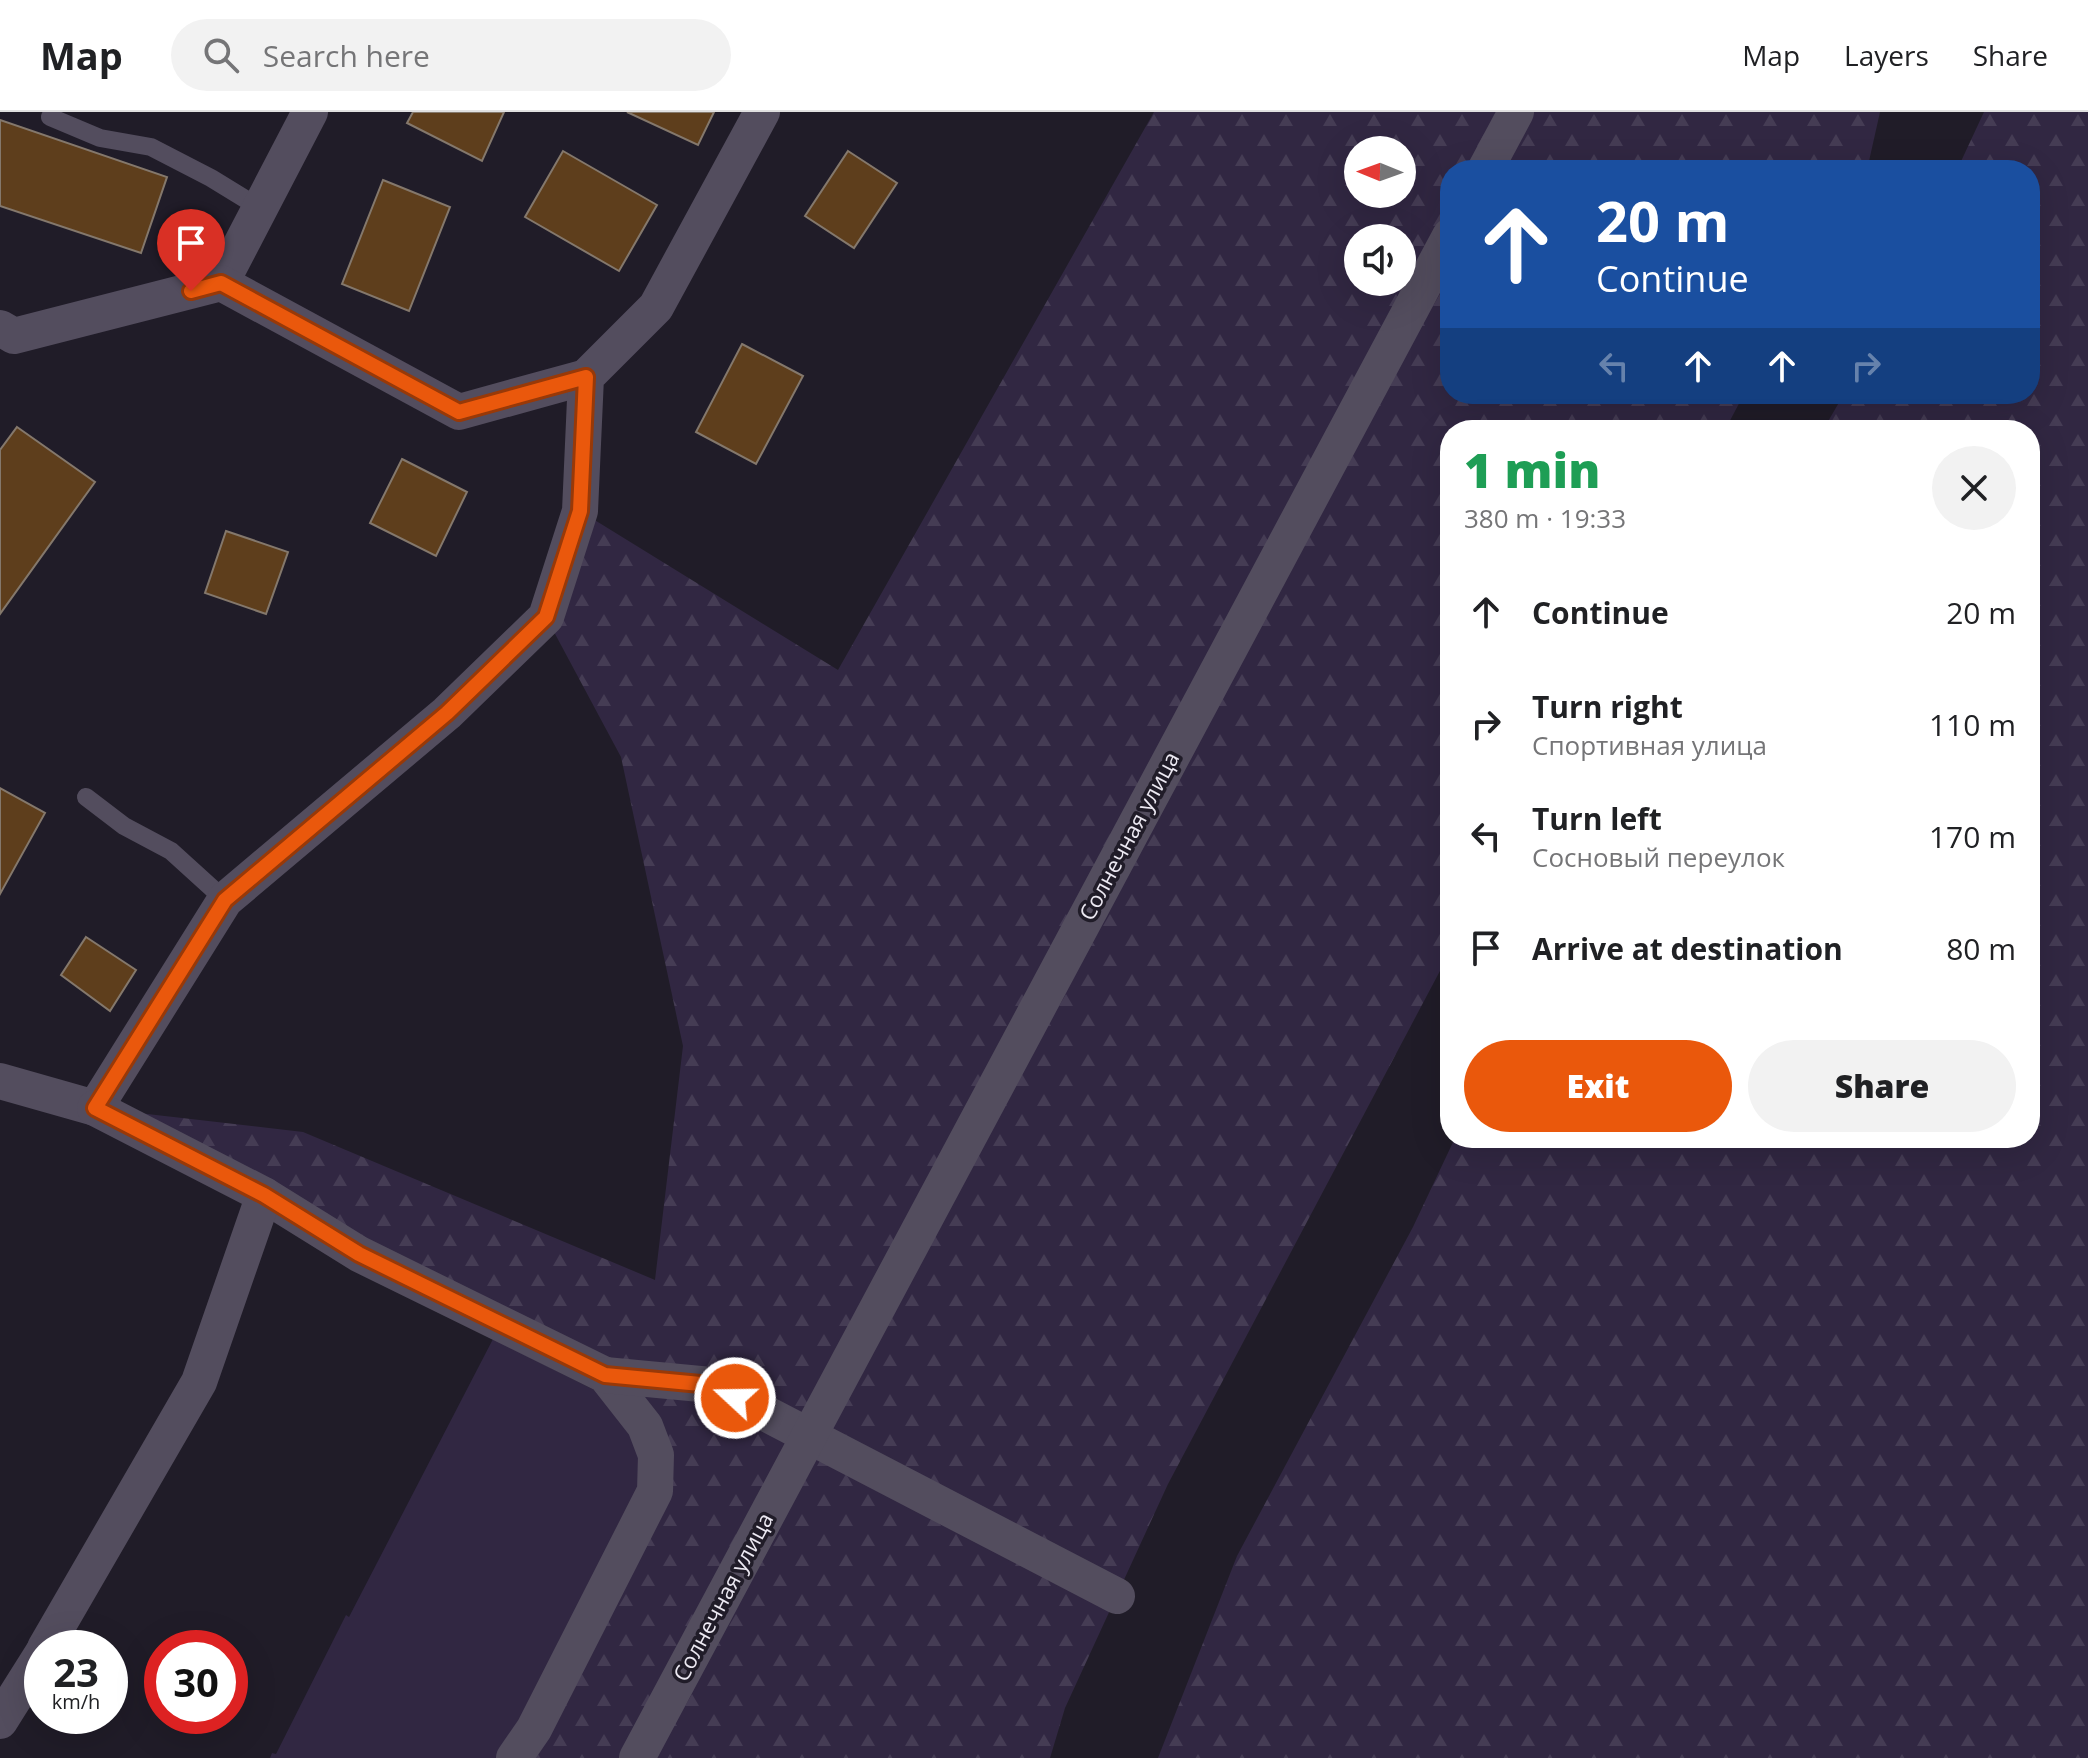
<!DOCTYPE html>
<html lang="en">
<head>
<meta charset="utf-8">
<style>
  body { margin:0; font-family:"Open Sans",sans-serif; background:#f2f2f2; color:#202124; height:100vh; display:flex; flex-direction:column; font-size:30px; white-space:nowrap }
  * { box-sizing:border-box; margin:0 }
  p { font-size:26px; color:#757577 }
  .icon { flex:none; width:44px; height:44px; fill:none; stroke:currentColor; stroke-width:2; stroke-linecap:round; stroke-linejoin:round }
  .map { position:relative; flex:1; overflow:hidden }
  .side { position:absolute; left:1440px; top:308px; width:600px; height:728px; display:flex; flex-direction:column; background:#fff; border-radius:32px; box-shadow:0 8px 32px #0002 }
  .side>* { flex:none }
  .hud { position:absolute; left:1440px; top:48px; width:600px; height:244px; border-radius:32px; box-shadow:0 8px 32px #0002; background:#1a4fa0; color:#fff; overflow:hidden }
  .needle { width:52px; rotate:271deg }
  .buttons { position:absolute; left:1344px; top:24px; display:grid; gap:16px }
  .buttons a { display:grid; place-items:center; width:72px; height:72px; border-radius:50%; background:#fff; box-shadow:0 8px 32px #0002; font-size:40px }
  .speed { position:absolute; left:24px; top:1518px; display:flex; gap:16px; font-size:40px; font-weight:700; text-align:center }
  .speed>* { display:grid; place-content:center; width:104px; height:104px; border-radius:50%; background:#fff; box-shadow:0 8px 32px #0002; line-height:1 }
  .speed small { font-size:20px; font-weight:400 }
  .speed .limit { border:12px solid #d22; background:#fff; color:#111 }
  .pin { position:absolute; display:grid; place-items:center; width:68px; height:68px; color:#fff; margin:-82px -34px; border-radius:50% 50% 50% 0; rotate:-45deg; box-shadow:0 0 8px #0007 }
  .pin .icon { rotate:45deg }
  .me { position:absolute; width:88px; margin:-44px; rotate:291deg; stroke-linejoin:round; filter:drop-shadow(0 0 6px #0008) }
  .turn { display:flex; align-items:center; gap:28px; height:168px; padding:0 24px; font-size:36px }
  .turn .icon { width:104px; height:104px; stroke-width:2.5 }
  .turn b { display:block; font-size:56px; line-height:68px }
  .lanes { display:flex; align-items:center; height:76px; padding:0 24px; background:#0003; justify-content:center; gap:40px; direction:ltr }
  .lanes .off { opacity:.35 }
  .round { display:grid; place-items:center; flex:none; width:84px; height:84px; border-radius:42px; background:#f2f2f2 }
  .overview { display:flex; align-items:center; justify-content:space-between; height:136px; padding:0 24px }
  h1 { font-size:48px; font-weight:800; line-height:60px; color:#1e9e55 }
  .cta { display:flex; gap:16px; margin-top:auto; padding:16px 24px }
  .cta a { flex:1; height:92px; border-radius:48px; background:#ea580c; color:#fff; font-size:32px; font-weight:800; line-height:92px; text-align:center }
  .cta a+a { background:#f2f2f2; color:#202124 }
  ul { padding:0; list-style:none }
  li { display:flex; align-items:center; gap:24px; height:112px; padding:0 24px }
  li div { flex:1 }
  li b { display:block; font-size:30px }
  li em { font-style:normal }
  header { display:flex; align-items:center; gap:48px; box-sizing:border-box; height:112px; padding:0 40px; background:#fff; border-bottom:2px solid #e0e0e0 }
  header strong { font-size:38px }
  nav { display:flex; gap:44px; margin-inline-start:auto; font-size:28px }
  .search { width:560px; height:72px; background:#f2f2f2; display:flex; align-items:center; gap:20px; box-sizing:border-box; padding:0 28px; border-radius:44px; color:#757577; font-size:30px }
  .map>svg:first-child { display:block }
  .grass { fill:#312742 }
  .forest { fill:url(#forest-firs); fill-rule:evenodd }
  .building { fill:#5e3e1c; stroke:#84786c; stroke-width:2 }
  .lines { fill:none; stroke-linecap:round; stroke-linejoin:round }
  .service { stroke:#534d5e; stroke-width:18 }
  .minor { stroke:#534d5e; stroke-width:36 }
  .route-casing { stroke:#983908; stroke-width:20 }
  .route { stroke:#ea580c; stroke-width:14 }
  .labels { text-anchor:middle; stroke-width:7; stroke-linejoin:round; paint-order:stroke }
  .street-label { font-size:22px; fill:#ece9f2; stroke:#201c28 }
</style>
</head>
<body>
<header>
<strong>Map</strong>
<div class="search"><svg class="icon" aria-label="search" viewBox="0 0 24 24"><circle cx="10" cy="10" r="6"/><path d="M15 15l6 6"/></svg>Search here</div>
<nav><a>Map</a><a>Layers</a><a>Share</a></nav>
</header>
<div class="map">
<svg width="2088" height="1646" viewBox="0 0 2088 1646">
  <defs>
    <pattern id="forest-firs" width="22" height="20" patternUnits="userSpaceOnUse" patternTransform="scale(2)"><rect width="22" height="20" fill="#312742"/><path d="M5 1l3.5 6h-7zM16 11l3.5 6h-7z" fill="#453c54"/></pattern>
  </defs>
  <rect width="100%" height="100%" fill="#201c28"/>
  <polygon class="grass" points="493,1227 1078,1521 629,1646 270,1646 272,1641 276,1642 346,1503 349,1505"/>
  <g class="forest">
    <path d="M1154 0H1880L1869 49 1864 58H1450V282H1744L1725 318H1450V840L1168 1372 1065 1596 1050 1646H514L655 1379 605 1263 95 996 303 1020 655 1168 683 934 621 645 546 505 580 399 838 558ZM1358 38H1402V82H1358ZM1358 126H1402V170H1358Z"/>
    <polygon points="1984,0 2088,0 2088,1646 1158,1646 1237,1444 1413,1115 1455,1026 2030,1026 2030,318 1823,318 1844,282 2030,282 2030,58 1957,58"/>
  </g>
  <g class="building">
    <polygon points="413,0 504,0 482,49 407,11"/>
    <polygon points="627,0 714,0 698,33"/>
    <polygon points="0,8 167,65 141,141 0,94"/>
    <polygon points="563,39 657,93 619,159 525,105"/>
    <polygon points="848,39 897,71 854,136 805,104"/>
    <polygon points="383,68 450,95 409,199 342,172"/>
    <polygon points="742,232 803,264 756,352 696,320"/>
    <polygon points="17,315 95,370 0,502 0,338"/>
    <polygon points="402,347 467,380 436,444 370,411"/>
    <polygon points="226,419 288,440 266,502 205,481"/>
    <polygon points="0,676 45,701 0,782"/>
    <polygon points="86,825 136,858 110,899 61,863"/>
  </g>
  <g class="lines">
    <g class="service">
      <polyline points="50,5 100,26 151,35 211,66 260,96"/>
      <polyline points="86,685 124,714 171,739 225,788"/>
    </g>
    <g class="minor">
      <polyline points="1485,58 1516,0"/>
      <polyline points="221,171 310,0"/>
      <polyline points="0,216 14,224 221,171 459,300 586,265"/>
      <polyline points="0,969 95,996 225,788 447,601 546,505 580,399 586,265 656,195 762,0"/>
      <polyline points="264,1083 359,1142 605,1263 645,1314 656,1343 655,1379 534,1617 514,1646"/>
      <polyline points="605,1263 711,1273 1117,1484"/>
      <polyline points="45,1536 199,1270 264,1083 95,996"/>
      <polyline points="0,1609 42,1542"/>
      <polyline points="637,1646 1450,124"/>
    </g>
  </g>
  <g class="lines">
    <defs>
      <polyline id="route" points="191,179 221,171 459,300 586,265 580,399 546,505 447,601 225,788 95,996 264,1083 359,1142 605,1263 711,1273 735,1286"/>
    </defs>
    <use href="#route" class="route-casing"/>
    <use href="#route" class="route"/>
  </g>
  <g class="labels">
    <g class="street-label">
      <text transform="translate(1129 724) rotate(-62)" y="8">Солнечная улица</text>
      <text transform="translate(723 1485) rotate(-62)" y="8">Солнечная улица</text>
    </g>
  </g>
</svg>
<div class="buttons">
<a><svg class="needle" viewBox="-14 -14 28 28"><path d="M0-13l5 13h-10z" fill="#e53935"/><path d="M0 13l5-13h-10z" fill="#757577"/></svg></a>
<a><svg class="icon" aria-label="sound" viewBox="0 0 24 24"><path d="M4 9h4l5-4v14l-5-4H4zM17 9q2 3 0 6"/></svg></a>
</div>
<div class="speed"><div>23<small>km/h</small></div><div class="limit">30</div></div>
<div class="pin" style="left:191px;top:179px;background:#d93025"><svg class="icon" aria-label="arrive" viewBox="0 0 24 24"><path d="M6 21V4h12l-3 4 3 4H6"/></svg></div>
<svg class="me" style="left:735px;top:1286px" viewBox="-20 -20 40 40"><circle r="17" fill="#ea580c" stroke="#fff" stroke-width="3"/><path d="M0-11L8 9 0 5-8 9z" fill="#fff"/></svg>
<div class="hud">
<div class="turn"><svg class="icon" aria-label="ahead" viewBox="0 0 24 24"><path d="M12 20V5M6 11l6-6 6 6"/></svg><div><b>20 m</b>Continue</div></div>
<div class="lanes"><svg class="icon off" aria-label="left" viewBox="0 0 24 24"><path d="M17 20v-9H6M10 6l-5 5 5 5"/></svg><svg class="icon" aria-label="ahead" viewBox="0 0 24 24"><path d="M12 20V5M6 11l6-6 6 6"/></svg><svg class="icon" aria-label="ahead" viewBox="0 0 24 24"><path d="M12 20V5M6 11l6-6 6 6"/></svg><svg class="icon off" aria-label="right" viewBox="0 0 24 24"><path d="M7 20v-9h11M14 6l5 5-5 5"/></svg></div>
</div>
<section class="side">
<div class="overview"><div><h1>1 min</h1><p>380 m · 19:33</p></div><a class="round"><svg class="icon" aria-label="close" viewBox="0 0 24 24"><path d="M6 6l12 12M18 6L6 18"/></svg></a></div>
<ul>
<li><svg class="icon" aria-label="ahead" viewBox="0 0 24 24"><path d="M12 20V5M6 11l6-6 6 6"/></svg><div><b>Continue</b></div><em>20 m</em></li>
<li><svg class="icon" aria-label="right" viewBox="0 0 24 24"><path d="M7 20v-9h11M14 6l5 5-5 5"/></svg><div><b>Turn right</b><p>Спортивная улица</p></div><em>110 m</em></li>
<li><svg class="icon" aria-label="left" viewBox="0 0 24 24"><path d="M17 20v-9H6M10 6l-5 5 5 5"/></svg><div><b>Turn left</b><p>Сосновый переулок</p></div><em>170 m</em></li>
<li><svg class="icon" aria-label="arrive" viewBox="0 0 24 24"><path d="M6 21V4h12l-3 4 3 4H6"/></svg><div><b>Arrive at destination</b></div><em>80 m</em></li>
</ul>
<div class="cta"><a>Exit</a><a>Share</a></div>
</section>
</div>
</body>
</html>
